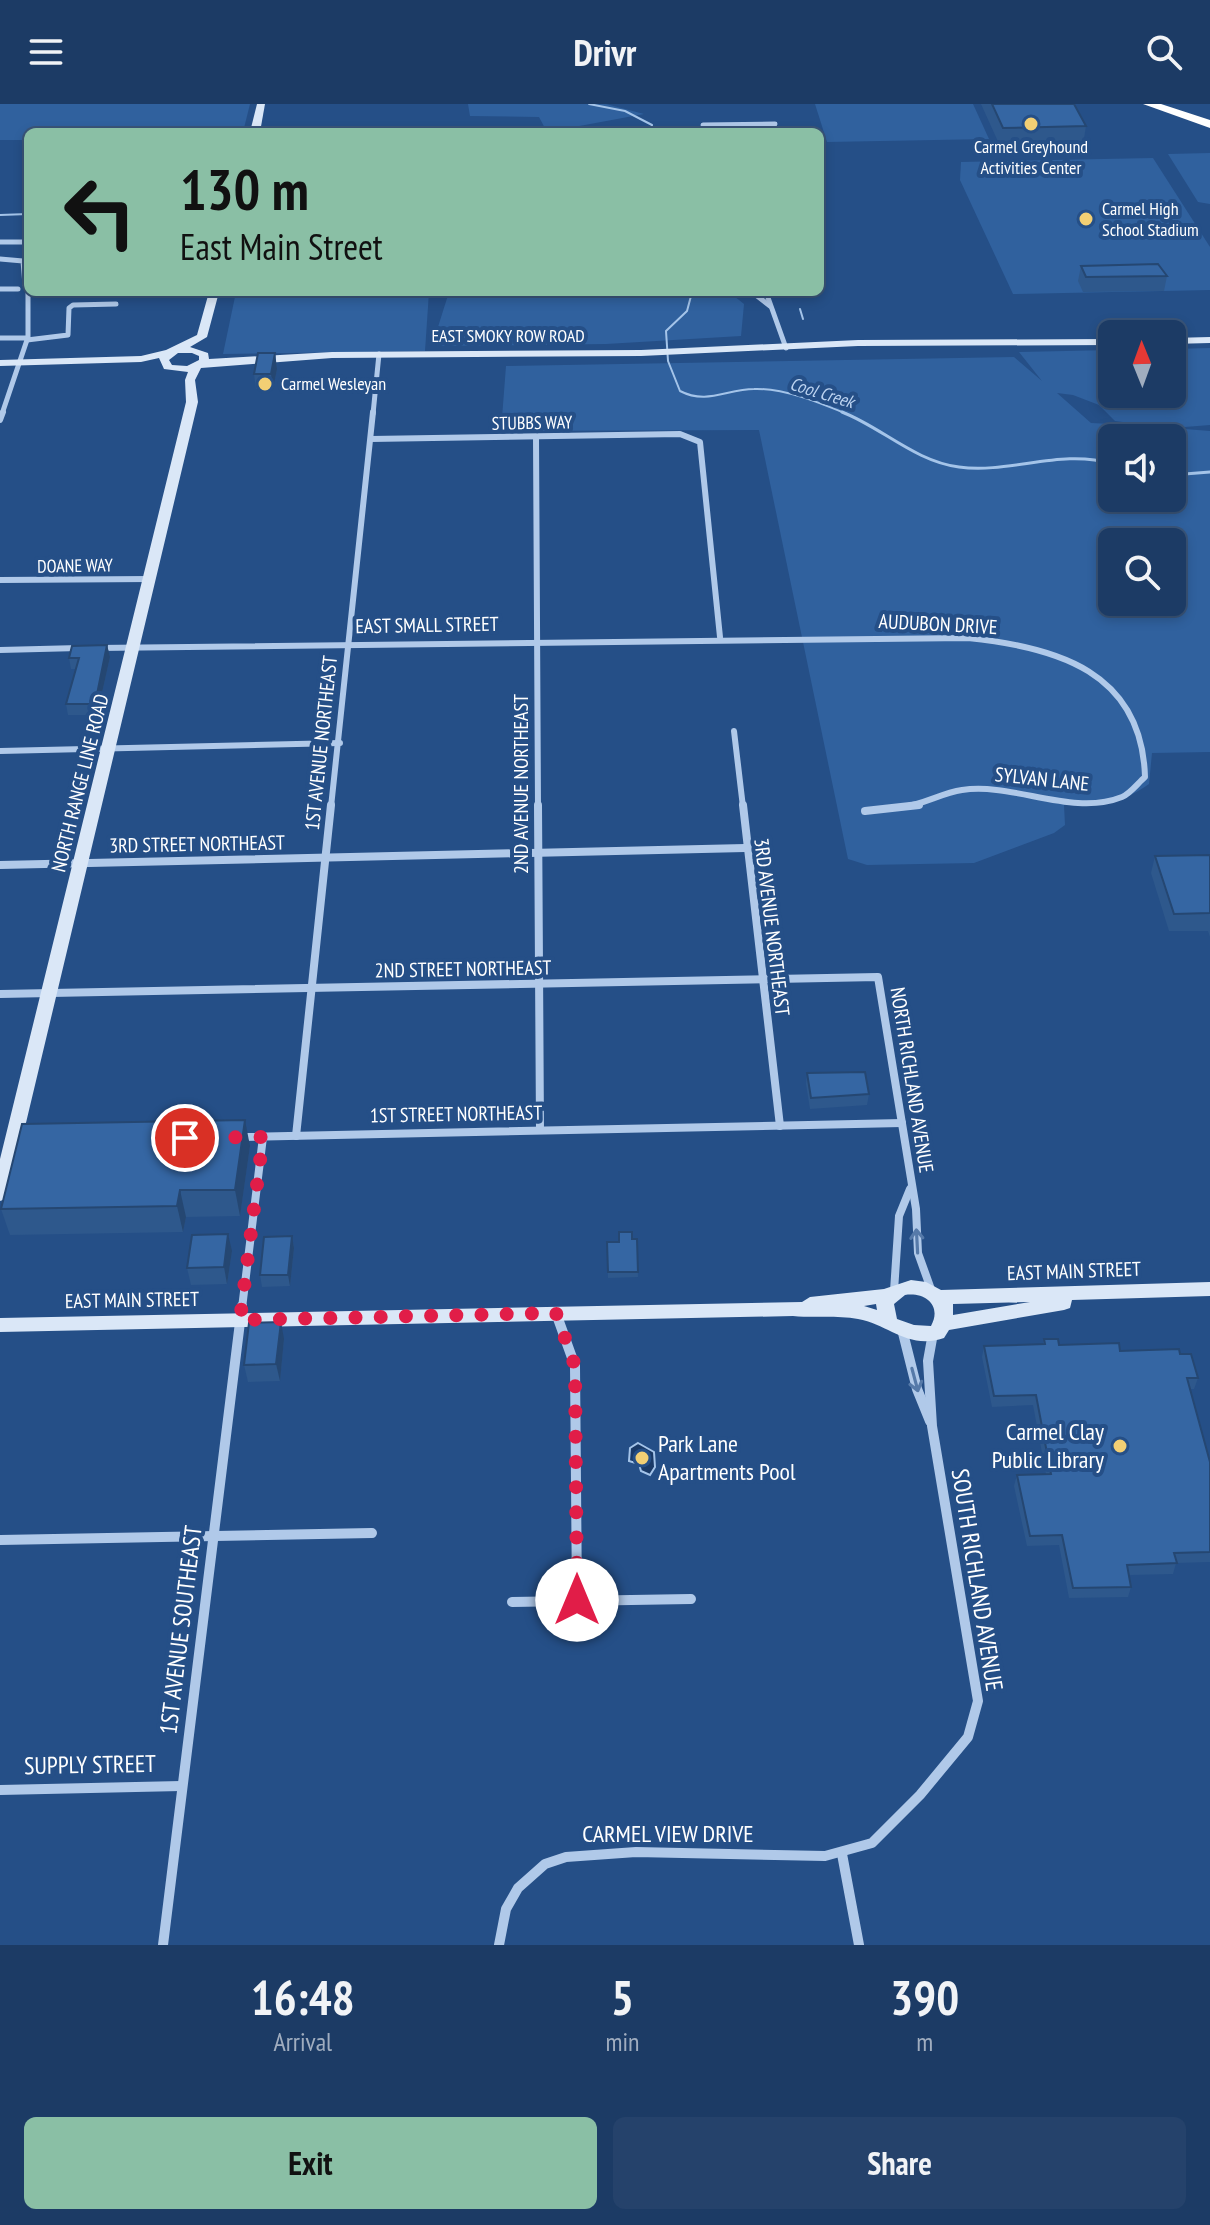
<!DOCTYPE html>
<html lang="en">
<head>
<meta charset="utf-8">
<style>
  body { margin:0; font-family:"PT Sans Narrow",sans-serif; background:#25426b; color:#f1f3f6; height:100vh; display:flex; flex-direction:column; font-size:30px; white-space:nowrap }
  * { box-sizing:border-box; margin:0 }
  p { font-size:26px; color:#a0adbf }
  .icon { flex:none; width:44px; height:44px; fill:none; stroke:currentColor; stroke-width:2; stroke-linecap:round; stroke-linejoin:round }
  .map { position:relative; height:1841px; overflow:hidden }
  .drawer { display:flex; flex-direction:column; background:#1c3b65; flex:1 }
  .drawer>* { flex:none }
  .hud { position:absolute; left:24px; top:24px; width:800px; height:168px; border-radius:12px; box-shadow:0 4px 12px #0003,0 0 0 2px #3a5579; background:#8abfa5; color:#111; overflow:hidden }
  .needle { width:52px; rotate:359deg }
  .buttons { position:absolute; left:1098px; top:216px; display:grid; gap:16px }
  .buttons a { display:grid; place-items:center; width:88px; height:88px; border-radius:12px; background:#1c3b65; box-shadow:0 4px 12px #0003,0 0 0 2px #3a5579; font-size:40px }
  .pin { position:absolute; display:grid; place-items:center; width:68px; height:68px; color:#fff; margin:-34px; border:4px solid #fff; border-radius:50%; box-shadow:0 2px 8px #0007 }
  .me { position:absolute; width:88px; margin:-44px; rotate:0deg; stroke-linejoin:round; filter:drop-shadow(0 0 6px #0008) }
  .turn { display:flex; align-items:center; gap:28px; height:168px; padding:0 24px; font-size:36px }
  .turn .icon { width:104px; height:104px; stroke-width:2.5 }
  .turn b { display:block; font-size:56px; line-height:68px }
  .eta { display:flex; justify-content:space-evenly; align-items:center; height:136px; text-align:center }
  .eta b { font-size:48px; font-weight:700; line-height:56px }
  .action { display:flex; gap:16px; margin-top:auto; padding:16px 24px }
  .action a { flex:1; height:92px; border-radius:12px; background:#8abfa5; color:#111; font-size:32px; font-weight:700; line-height:92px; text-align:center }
  .action a+a { background:#25426b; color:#f1f3f6 }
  header { display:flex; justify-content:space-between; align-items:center; height:104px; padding:0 24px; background:#1c3b65; font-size:36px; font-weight:700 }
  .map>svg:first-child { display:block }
  .green { fill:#30619e; fill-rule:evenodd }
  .water { fill:#1a3a67; stroke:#a4c4e9; stroke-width:2 }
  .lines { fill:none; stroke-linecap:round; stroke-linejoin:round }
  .stream-far1 { stroke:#a4c4e9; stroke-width:2 }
  .stream { stroke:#a4c4e9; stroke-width:3 }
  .street-far3 { stroke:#b0c9e9; stroke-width:5 }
  .street-far2 { stroke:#b0c9e9; stroke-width:6 }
  .street-far1 { stroke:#b0c9e9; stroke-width:8 }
  .street { stroke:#b0c9e9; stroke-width:10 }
  .secondary { fill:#dae7f7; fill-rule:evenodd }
  .highway { fill:#fff; fill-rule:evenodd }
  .wall { fill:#2e588c }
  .shaded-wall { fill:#254772 }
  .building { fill:#3566a3; stroke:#254772; stroke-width:2 }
  .oneway { stroke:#567aa9 }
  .route { stroke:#e11d48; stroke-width:14; stroke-dasharray:0 25.2 }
  .poi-dot { fill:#f2cf74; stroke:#254f87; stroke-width:3 }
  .labels { text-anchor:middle; stroke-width:8; stroke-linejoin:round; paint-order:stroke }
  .far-poi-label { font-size:18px; fill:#fff; stroke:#254f87; text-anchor:start }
  .far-street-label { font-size:18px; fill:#fff; stroke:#254f87 }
  .far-water-label { font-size:18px; font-style:italic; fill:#bcd3f0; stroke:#254f87 }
  .street-label { font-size:20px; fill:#fff; stroke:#254f87 }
  .near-poi-label { font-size:24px; fill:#fff; stroke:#254f87; text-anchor:end }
  .near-street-label { font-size:24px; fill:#fff; stroke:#254f87 }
</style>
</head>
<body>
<header><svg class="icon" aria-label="menu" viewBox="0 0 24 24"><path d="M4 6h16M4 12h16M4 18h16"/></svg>Drivr<svg class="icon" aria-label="search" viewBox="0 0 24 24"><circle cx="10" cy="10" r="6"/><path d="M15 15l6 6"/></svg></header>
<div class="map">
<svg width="1210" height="1841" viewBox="0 0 1210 1841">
  <rect width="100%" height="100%" fill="#254f87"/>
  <g class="green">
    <polygon points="0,0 250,0 243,28 28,28 28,36 0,36"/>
    <polygon points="468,0 606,0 644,10 547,28 539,13 470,12"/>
    <polygon points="815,0 973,0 989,35 827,38"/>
    <polygon points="1210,49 1210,100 1198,98 1168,50"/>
    <polygon points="1153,54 1210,143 1210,186 1013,190 960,76 961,58"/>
    <polygon points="236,188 429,188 425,247 223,250"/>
    <polygon points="449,188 729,188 744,200 741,232 606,240 432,242"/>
    <path d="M1210 244V321L1172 324 1210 327V648L1152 649 1149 680C1119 701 1100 702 1064 701L1065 721 1054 729 974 759 867 761 848 755 759 326 501 327 506 262 1014 253 1042 277 1019 248 1112 246V290H1172V245ZM1057 289 1073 291 1099 301 1115 317 1153 322 1091 319ZM1112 334H1172V394H1112ZM1112 438H1172V498H1112Z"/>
  </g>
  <polygon class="water" points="638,1339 654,1348 655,1363 650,1371 641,1367 639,1360 629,1357 630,1344"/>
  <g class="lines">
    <g class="stream-far1">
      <polyline points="589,0 625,7 652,21 651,28"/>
      <polyline points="0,111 28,110"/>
      <path d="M681 188 691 192 687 207 666 227 668 257 680 287C707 301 727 285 754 285 784 284 820 299 847 310"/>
      <polyline points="800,205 803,215"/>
    </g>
    <g class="stream">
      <path d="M842 308C881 323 916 358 959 363 1010 370 1062 344 1112 360"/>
      <polyline points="1172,371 1210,368"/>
    </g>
    <g class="street-far3">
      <polyline points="703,21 775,20"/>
      <polyline points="0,138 28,138"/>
      <polyline points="0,155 23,157 25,181"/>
      <polyline points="0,185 18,185"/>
      <polyline points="752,188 770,202"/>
      <polyline points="766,188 786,244"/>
      <polyline points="0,234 27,234"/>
      <polyline points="27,236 68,231 69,204 73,201 116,200"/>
      <polyline points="2,310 28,233 28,189"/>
      <polyline points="373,310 379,250"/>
    </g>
    <g class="street-far2">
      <polyline points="0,316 3,308"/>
      <polyline points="536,333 538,703"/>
      <polyline points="371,335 680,330 700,338 720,533"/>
      <polyline points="0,476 150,475"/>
      <path d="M97 544 968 534C1057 543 1142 568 1145 673 1138 679 1130 690 1122 693 1072 713 1013 678 962 686 941 689 923 701 902 703"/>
      <polyline points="0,546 79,544"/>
      <polyline points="734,627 743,703"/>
      <polyline points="0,647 340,639"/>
      <polyline points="331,703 373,308"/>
    </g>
    <g class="street-far1">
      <polyline points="538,701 540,1026"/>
      <polyline points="743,701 780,1022"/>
      <polyline points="865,707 919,701"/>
      <polyline points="0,761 745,744"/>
      <polyline points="0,890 878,873 916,1105 918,1149 932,1188"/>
      <polyline points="296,1032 331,701"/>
      <polyline points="239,1033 902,1019"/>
      <polyline points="894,1187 899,1112 910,1085"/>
      <polyline points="242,1204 263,1033"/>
    </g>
    <g class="street">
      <polyline points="556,1209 575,1262 577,1496"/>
      <polyline points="903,1229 917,1285 930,1317"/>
      <polyline points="0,1436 372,1429"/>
      <polyline points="512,1498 691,1495"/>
      <polyline points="0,1686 181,1682"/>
      <polyline points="842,1750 859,1841"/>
      <polyline points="163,1841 242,1202"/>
      <polyline points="499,1841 506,1805 518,1784 545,1760 566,1753 636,1748 825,1752 872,1739 920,1691 968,1633 978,1597 932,1322 928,1257 933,1229"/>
    </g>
    <g class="secondary">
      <polygon points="257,0 265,0 260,28 250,28"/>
      <path d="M209 188H219L207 233 190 243 208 249 209 255 332 248 641 246 858 236 1112 235V241L858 242 641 252 332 254 201 264 195 276 198 298 9 1090 6 1095 0 1097V1055L186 298 185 276 188 268 164 265 159 254 141 258 0 262V256L141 252 166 246 197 231ZM178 249H192L199 252V256L187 262 172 261 169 256Z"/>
      <polygon points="1210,233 1210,239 1172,240 1172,234"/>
      <path d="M911 1176 926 1178 941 1186 1210 1178V1192L1072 1196 1070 1204 1064 1206 949 1226 944 1234C908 1246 890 1221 858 1215 837 1211 814 1214 793 1212L0 1228V1214L802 1198 810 1193 884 1185ZM905 1191C926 1188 942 1202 931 1222L914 1221 897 1215 894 1200ZM1030 1198 953 1211V1200ZM876 1200 877 1206 864 1202Z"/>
    </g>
    <polygon class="highway" points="1143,0 1161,0 1210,16 1210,24"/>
  </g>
  <g class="wall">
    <polygon points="981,0 1074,0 1086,22 1083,41 1000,42"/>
    <polygon points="1081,162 1167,172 1164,187 1083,188 1078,177"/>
    <polygon points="275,249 277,265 273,285 256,285 254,270"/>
    <polygon points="107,541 110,553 97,611 68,611 66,600 76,565 71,565 69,554"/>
    <polygon points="1210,751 1210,833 1208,827 1169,827 1151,769 1155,752"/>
    <polygon points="807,969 869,990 867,1001 810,1005 806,980"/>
    <polygon points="250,1042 240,1112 186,1113 183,1128 10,1131 1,1105"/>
    <polygon points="292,1132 294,1144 290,1182 262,1183 260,1171"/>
    <polygon points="632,1135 637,1135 638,1173 608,1174 607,1138 619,1138"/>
    <polygon points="232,1147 227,1180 191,1181 187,1164"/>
    <polygon points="284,1235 280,1277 248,1278 244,1261"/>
    <polygon points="1044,1235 1059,1241 1120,1247 1180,1250 1198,1274 1194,1285 1190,1285 1210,1358 1210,1458 1176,1459 1173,1470 1129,1471 1131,1483 1128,1493 1069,1494 1059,1441 1027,1442 1014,1382 1017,1371 1046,1370 1033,1301 992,1303 982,1253 984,1242 1043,1240"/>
  </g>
  <g class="shaded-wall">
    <polygon points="275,249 277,265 273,285 271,270"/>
    <polygon points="107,541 110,553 97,611 95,600"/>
    <polygon points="245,1016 250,1042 240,1112 235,1086"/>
    <polygon points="180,1086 186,1113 183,1128 177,1102"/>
    <polygon points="228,1130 232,1147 227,1180 224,1163"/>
    <polygon points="292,1132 294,1144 290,1182 288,1171"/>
    <polygon points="281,1218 284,1235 280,1277 276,1260"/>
  </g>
  <g class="building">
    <polygon points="992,0 1074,0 1086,22 1003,24"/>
    <polygon points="1158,160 1167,172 1086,173 1081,162"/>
    <polygon points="258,249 275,249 271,270 254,270"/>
    <polygon points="107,541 95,600 66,600 79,554 69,554 72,542"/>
    <polygon points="1210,751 1210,809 1174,810 1155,752"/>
    <polygon points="865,968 869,990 811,994 807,969"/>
    <polygon points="245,1016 235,1086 180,1086 177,1102 1,1105 22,1020"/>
    <polygon points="619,1128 632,1128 632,1135 637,1135 638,1168 608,1168 607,1138 619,1138"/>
    <polygon points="228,1130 224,1163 187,1164 192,1131"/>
    <polygon points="292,1132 288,1171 260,1171 264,1133"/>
    <polygon points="281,1218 276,1260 244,1261 249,1219"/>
    <polygon points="1044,1235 1058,1235 1059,1241 1119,1239 1120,1247 1179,1245 1180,1250 1191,1250 1198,1274 1187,1274 1210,1358 1210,1448 1174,1449 1177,1459 1127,1461 1131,1483 1073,1484 1062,1431 1030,1432 1017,1371 1051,1370 1036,1291 994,1292 984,1242 1045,1240"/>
  </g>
  <defs><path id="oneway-shaft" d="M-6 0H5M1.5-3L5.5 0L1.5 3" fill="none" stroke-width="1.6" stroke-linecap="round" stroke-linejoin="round" transform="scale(2)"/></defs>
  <g class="oneway">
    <use href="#oneway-shaft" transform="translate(917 1137) rotate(-93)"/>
    <use href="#oneway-shaft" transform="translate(915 1276) rotate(75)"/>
  </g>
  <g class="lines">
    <polyline class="route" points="185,1034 263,1033 240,1216 556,1209 575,1262 577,1496"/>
  </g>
  <g class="poi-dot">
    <circle cx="1031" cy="20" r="8"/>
    <circle cx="1086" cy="115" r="8"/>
    <circle cx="265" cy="280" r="8"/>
    <circle cx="1120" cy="1342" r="8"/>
    <circle cx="642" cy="1354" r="8"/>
  </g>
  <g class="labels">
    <g class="far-poi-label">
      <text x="1031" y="49" text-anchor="middle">Carmel Greyhound<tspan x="1031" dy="21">Activities Center</tspan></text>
      <text x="1102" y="111">Carmel High<tspan x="1102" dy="21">School Stadium</tspan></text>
      <text x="281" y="286">Carmel Wesleyan</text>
    </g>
    <g class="far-street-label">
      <text x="508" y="238">EAST SMOKY ROW ROAD</text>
      <text transform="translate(532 319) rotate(-1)" y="6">STUBBS WAY</text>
      <text transform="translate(75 462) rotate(-1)" y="6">DOANE WAY</text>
    </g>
    <g class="far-water-label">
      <text transform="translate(822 289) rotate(17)" y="6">Cool Creek</text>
    </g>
    <g class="street-label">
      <text transform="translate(938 520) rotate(3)" y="7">AUDUBON DRIVE</text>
      <text transform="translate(427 521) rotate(-1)" y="7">EAST SMALL STREET</text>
      <text transform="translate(321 639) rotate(-84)" y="7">1ST AVENUE NORTHEAST</text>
      <text transform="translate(1042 675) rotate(6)" y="7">SYLVAN LANE</text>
      <text transform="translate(80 679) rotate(-76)" y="7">NORTH RANGE LINE ROAD</text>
      <text transform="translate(521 680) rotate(-90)" y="7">2ND AVENUE NORTHEAST</text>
      <text transform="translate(197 740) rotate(-1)" y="7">3RD STREET NORTHEAST</text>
      <text transform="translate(772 823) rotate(83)" y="7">3RD AVENUE NORTHEAST</text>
      <text transform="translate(463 865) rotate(-1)" y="7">2ND STREET NORTHEAST</text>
      <text transform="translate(912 976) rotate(81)" y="7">NORTH RICHLAND AVENUE</text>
      <text transform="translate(456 1010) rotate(-1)" y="7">1ST STREET NORTHEAST</text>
      <text transform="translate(1074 1167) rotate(-2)" y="7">EAST MAIN STREET</text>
      <text transform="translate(132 1196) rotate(-1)" y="7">EAST MAIN STREET</text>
    </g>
    <g class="near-poi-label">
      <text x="1104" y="1336">Carmel Clay<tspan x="1104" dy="28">Public Library</tspan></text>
      <text x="658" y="1348" text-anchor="start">Park Lane<tspan x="658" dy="28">Apartments Pool</tspan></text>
    </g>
    <g class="near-street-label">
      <text transform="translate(977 1476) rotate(81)" y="8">SOUTH RICHLAND AVENUE</text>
      <text transform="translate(181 1526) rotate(-83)" y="8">1ST AVENUE SOUTHEAST</text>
      <text transform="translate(90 1661) rotate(-1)" y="8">SUPPLY STREET</text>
      <text x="668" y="1738">CARMEL VIEW DRIVE</text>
    </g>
  </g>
</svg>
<div class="buttons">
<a><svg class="needle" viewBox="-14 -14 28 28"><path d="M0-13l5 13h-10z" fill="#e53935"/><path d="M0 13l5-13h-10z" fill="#a0adbf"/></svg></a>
<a><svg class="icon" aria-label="sound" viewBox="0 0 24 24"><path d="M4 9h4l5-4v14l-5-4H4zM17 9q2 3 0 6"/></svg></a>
<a><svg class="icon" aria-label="search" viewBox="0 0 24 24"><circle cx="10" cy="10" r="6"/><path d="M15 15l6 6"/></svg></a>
</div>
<div class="pin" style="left:185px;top:1034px;background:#d93025"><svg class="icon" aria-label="arrive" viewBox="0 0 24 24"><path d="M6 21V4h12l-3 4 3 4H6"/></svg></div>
<svg class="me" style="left:577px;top:1496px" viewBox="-20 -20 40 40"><circle r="19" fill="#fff"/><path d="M0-13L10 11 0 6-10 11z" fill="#e11d48"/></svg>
<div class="hud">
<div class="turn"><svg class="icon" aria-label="left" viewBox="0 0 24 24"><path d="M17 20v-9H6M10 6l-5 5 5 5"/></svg><div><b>130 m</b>East Main Street</div></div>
</div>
</div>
<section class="drawer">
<div class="eta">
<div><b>16:48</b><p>Arrival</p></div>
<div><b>5</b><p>min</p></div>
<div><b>390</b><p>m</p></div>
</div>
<div class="action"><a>Exit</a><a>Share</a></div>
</section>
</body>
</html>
